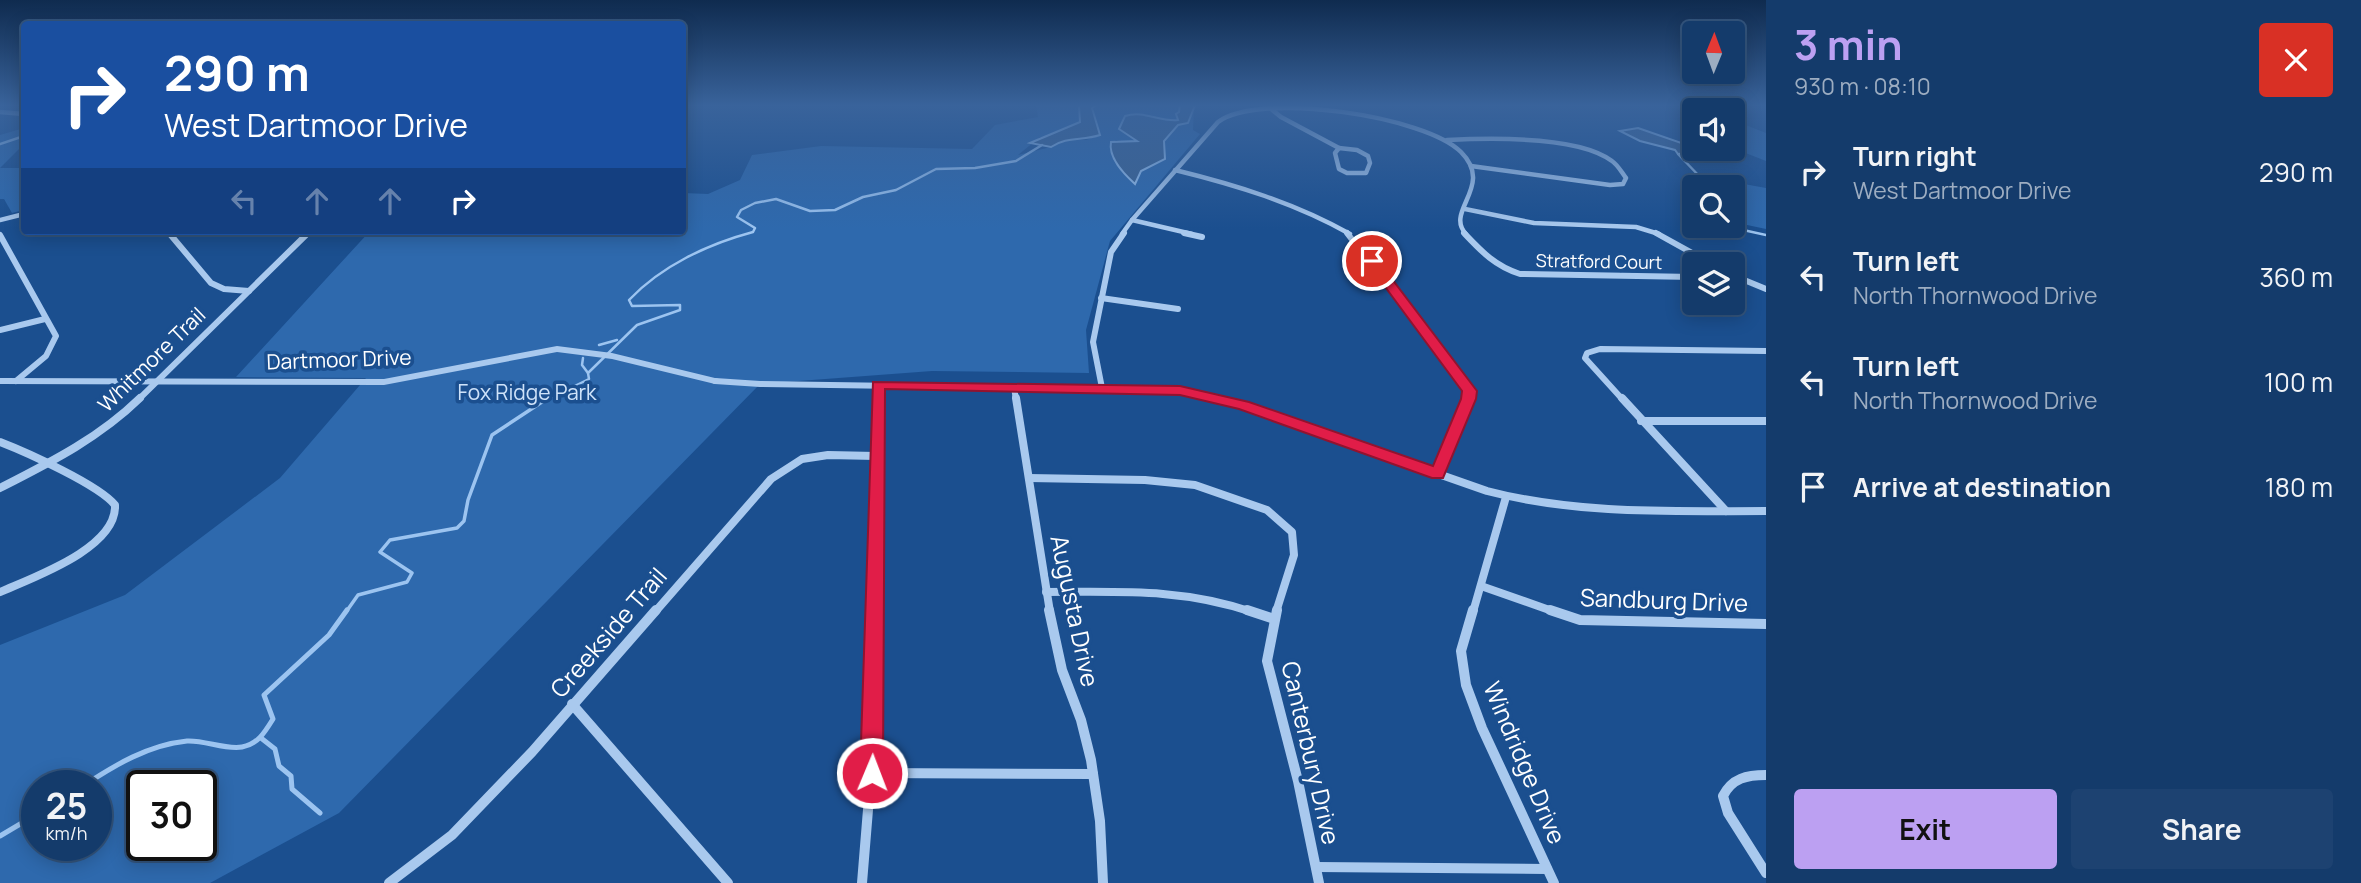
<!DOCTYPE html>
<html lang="en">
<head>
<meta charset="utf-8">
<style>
  body { margin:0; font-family:Manrope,sans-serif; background:#1d4271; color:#f1f3f6; height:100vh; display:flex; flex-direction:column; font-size:26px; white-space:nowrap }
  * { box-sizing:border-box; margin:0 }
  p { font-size:23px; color:#9dadc1 }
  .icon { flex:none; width:38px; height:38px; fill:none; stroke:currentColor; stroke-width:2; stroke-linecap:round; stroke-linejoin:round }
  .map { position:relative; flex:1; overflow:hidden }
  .panel { display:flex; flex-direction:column; background:#143b6b; width:595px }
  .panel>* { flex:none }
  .hud { position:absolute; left:21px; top:21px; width:665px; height:214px; border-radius:7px; box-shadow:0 4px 18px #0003,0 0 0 2px #33557e; background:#1a4fa0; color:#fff; overflow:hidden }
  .needle { width:46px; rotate:1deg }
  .fabs { position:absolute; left:1682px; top:21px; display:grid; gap:14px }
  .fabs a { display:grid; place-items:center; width:63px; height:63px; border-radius:7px; background:#143b6b; box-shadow:0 4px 18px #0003,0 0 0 2px #33557e; font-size:35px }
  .speed { position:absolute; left:21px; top:770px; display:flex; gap:14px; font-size:35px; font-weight:700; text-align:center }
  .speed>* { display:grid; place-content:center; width:91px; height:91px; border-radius:50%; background:#143b6b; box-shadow:0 4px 18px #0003,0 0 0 2px #33557e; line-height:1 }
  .speed small { font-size:18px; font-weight:400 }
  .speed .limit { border:4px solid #111; border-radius:10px; background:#fff; color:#111 }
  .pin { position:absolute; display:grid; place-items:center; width:60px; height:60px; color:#fff; margin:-30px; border:4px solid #fff; border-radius:50%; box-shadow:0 2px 7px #0007 }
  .me { position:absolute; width:77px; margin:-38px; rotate:1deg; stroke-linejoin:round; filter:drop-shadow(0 0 5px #0008) }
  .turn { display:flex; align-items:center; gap:24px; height:147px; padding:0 28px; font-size:32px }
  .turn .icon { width:91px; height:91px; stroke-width:2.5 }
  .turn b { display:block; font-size:49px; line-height:60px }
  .lanes { display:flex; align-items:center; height:66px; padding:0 28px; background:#0003; justify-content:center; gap:35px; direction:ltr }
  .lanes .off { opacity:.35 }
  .round { display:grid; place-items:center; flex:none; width:74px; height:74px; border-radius:7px; background:#1d4271 }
  .head { display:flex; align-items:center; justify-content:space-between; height:119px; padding:0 28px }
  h1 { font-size:42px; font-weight:700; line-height:52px; color:#bca0f2 }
  .cta { display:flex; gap:14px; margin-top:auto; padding:14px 28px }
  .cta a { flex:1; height:80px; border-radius:7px; background:#bca0f2; color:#111; font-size:28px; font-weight:700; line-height:80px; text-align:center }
  .cta a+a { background:#1d4271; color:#f1f3f6 }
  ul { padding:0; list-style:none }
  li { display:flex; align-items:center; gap:21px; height:105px; padding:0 28px }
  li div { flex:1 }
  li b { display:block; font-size:26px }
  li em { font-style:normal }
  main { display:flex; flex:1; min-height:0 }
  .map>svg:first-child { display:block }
  .green { fill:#2e69ad; fill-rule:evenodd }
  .water { fill:#3c6290; stroke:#9cc4f0; stroke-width:2 }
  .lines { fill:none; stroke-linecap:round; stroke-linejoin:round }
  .stream-far2 { stroke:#9cc4f0; stroke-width:2.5 }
  .stream-far1 { stroke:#9cc4f0; stroke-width:3.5 }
  .stream { stroke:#9cc4f0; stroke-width:5 }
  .minor-far3 { stroke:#a9c9ee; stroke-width:4.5 }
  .minor-far2 { stroke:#a9c9ee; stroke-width:6 }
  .minor-far1 { stroke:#a9c9ee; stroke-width:8 }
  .minor { stroke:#a9c9ee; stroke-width:10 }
  .tertiary { fill:#a9c9ee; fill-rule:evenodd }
  .route { fill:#e11d48; stroke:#92132f; stroke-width:2 }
  .labels { text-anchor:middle; stroke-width:7; stroke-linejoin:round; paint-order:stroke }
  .far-street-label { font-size:18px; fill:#fff; stroke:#1b4f8f }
  .street-label { font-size:21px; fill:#fff; stroke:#1b4f8f }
  .park-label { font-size:21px; fill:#cfe3fa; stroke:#1b4f8f }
  .near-street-label { font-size:24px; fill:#fff; stroke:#1b4f8f }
</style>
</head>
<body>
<main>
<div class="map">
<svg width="1766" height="883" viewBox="0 0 1766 883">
  <rect width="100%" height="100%" fill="#1b4f8f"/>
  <g class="green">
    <path d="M1036 105H1079L1080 122C1066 126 1054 138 1040 137L1018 155 1051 147 1063 139 1086 140 1100 135 1092 107 1096 105H1180L1179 120 1164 122 1151 115 1134 143 1115 140 1140 171 1164 159V141L1178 125 1188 123 1194 109 1193 130 1200 134 1110 241 1086 330 1089 373 932 371 760 384 339 813 210 883H0V645L125 595 280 478 366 378 236 377 370 231H682L683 193 708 194 740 180 752 155 821 146 972 149 995 125 1038 117ZM37 786H96V845H37ZM142 786H201V845H142Z"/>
    <polygon points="1738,122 1766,133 1766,161 1733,148 1733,123"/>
    <polygon points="24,128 24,144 0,168 24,168 24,210 12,213 4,199 0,199 0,135"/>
    <polygon points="1722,180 1766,188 1766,229 1733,222 1732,187 1722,187"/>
  </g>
  <g class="water">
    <path d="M1079 105H1096L1092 108 1100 135C1082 141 1067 136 1051 147L1030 143 1080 122Z"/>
    <path d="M1180 105H1195L1188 123 1178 125 1164 141 1165 159 1141 171 1135 184C1124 174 1108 158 1111 142L1137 141 1119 129 1125 116C1144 110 1159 122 1178 120L1176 114 1179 112Z"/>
    <polygon points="1638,128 1693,147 1696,152 1678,154 1675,150 1640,141 1620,131"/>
  </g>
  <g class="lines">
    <g class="stream-far2">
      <polyline points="0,144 24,136"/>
      <polyline points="1678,154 1702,179 1704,187"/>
      <polyline points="1725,226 1766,235"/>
      <polyline points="599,345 617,340"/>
      <polyline points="583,358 582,365 588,373"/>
      <path d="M546 400 589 379 588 373 637 325 680 310V305L632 306 629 300C661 266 708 244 753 232L755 228 737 217 741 210 755 203 776 199 810 211 835 210 863 197 896 190 936 169 975 168 1016 161 1042 145"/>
    </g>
    <polyline class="stream-far1" points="346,612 358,595 407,582 412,573 380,552 390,540 457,528 464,521 468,500 492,435 548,398"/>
    <g class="stream">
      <polyline points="261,738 275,749 279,766 291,776 292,789 320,813"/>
      <path d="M83 786C115 765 148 745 187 741 205 740 225 750 242 747 258 744 265 732 273 719L264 695 329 635 347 610"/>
      <polyline points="0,836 37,814"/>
    </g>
    <g class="minor-far3">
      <polyline points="1270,108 1281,117 1339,148"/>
      <polyline points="0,112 24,114"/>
      <path d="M1447 140C1489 138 1579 136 1612 161 1618 165 1622 173 1626 178L1623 184 1610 185 1471 166"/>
      <polygon points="1339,148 1357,150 1368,156 1370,163 1366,173 1347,173 1339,169 1335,153"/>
      <path d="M1175 170C1236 185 1295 203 1350 234"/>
      <polyline points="1465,209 1534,223 1636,227 1659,234"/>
      <polyline points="0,220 24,214"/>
      <polyline points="1132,220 1192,234"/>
      <polyline points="168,231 171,234"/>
      <polyline points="306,234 310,231"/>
      <path d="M1122 234 1132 220 1218 122C1259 91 1426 116 1461 152 1495 186 1444 211 1466 234"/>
    </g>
    <g class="minor-far2">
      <polyline points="169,233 211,283 224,289 249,291"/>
      <polyline points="1184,233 1202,237"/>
      <polyline points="1347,233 1469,391 1469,400"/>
      <path d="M1464 233C1482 252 1495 266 1520 274L1694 277"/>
      <polyline points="1656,233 1712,264"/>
      <polyline points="0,235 56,336 46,356 16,381"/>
      <polyline points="1732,275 1766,289"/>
      <polyline points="1101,298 1178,309"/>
      <polyline points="0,330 45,319"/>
      <polyline points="715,381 760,384 1180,390 1218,400"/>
      <polyline points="1014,387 1016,400"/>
      <polyline points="1102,388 1093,342 1111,252 1124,233"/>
      <polyline points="138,400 308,233"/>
      <polyline points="878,400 878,385"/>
      <polyline points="1623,400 1585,358 1587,353 1600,349 1766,351"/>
    </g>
    <g class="minor-far1">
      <polyline points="1016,398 1050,612"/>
      <path d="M1211 398 1244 406 1487 491C1579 515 1672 511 1766 511"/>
      <polyline points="1622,398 1726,511"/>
      <polyline points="1641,421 1766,421"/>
      <path d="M0 442C26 452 99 485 115 505 117 548 34 577 0 592"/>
      <polyline points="1438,474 1469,398"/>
      <polyline points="1029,478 1145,480 1195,485 1267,510 1292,532 1294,555 1276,612"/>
      <path d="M0 488C51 462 99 438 140 398"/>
      <polyline points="1481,586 1555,612"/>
      <path d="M1046 592C1119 592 1182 588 1252 612"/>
      <polyline points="655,612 771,479 802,459 828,455 876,456"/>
      <polyline points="874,612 878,398"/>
      <polyline points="1473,612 1506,497"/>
    </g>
    <g class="minor">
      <polyline points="1049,610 1062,670 1081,720 1091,760 1100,821 1103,883"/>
      <polyline points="1247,610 1274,619"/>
      <polyline points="1277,610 1267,661 1298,781 1319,883"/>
      <polyline points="1473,610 1461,651 1466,685 1482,728 1554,883"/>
      <polyline points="1550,610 1580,620 1766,624"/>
      <polyline points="572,704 728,883"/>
      <polyline points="871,773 1093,774"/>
      <path d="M1766 775C1747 775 1732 778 1723 796L1728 813 1766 873"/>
      <polyline points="1316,867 1547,869"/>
      <polyline points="389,883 452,835 532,752 656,610"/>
      <polyline points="862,883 871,773 874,610"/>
    </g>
    <polygon class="tertiary" points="557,346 612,353 719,379 721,381 715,384 612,359 557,352 384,385 0,384 0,378 384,379"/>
  </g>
  <linearGradient id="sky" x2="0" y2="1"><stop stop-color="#0f2b4f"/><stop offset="0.46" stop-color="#39639b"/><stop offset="1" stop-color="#39639b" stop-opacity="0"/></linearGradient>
  <rect width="1766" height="229" fill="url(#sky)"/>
  <polygon class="route" points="1372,257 1376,258 1477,391 1476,399 1443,478 1432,478 1239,409 1180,395 885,389 883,773 879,780 872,783 864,780 860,773 873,382 1180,386 1249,402 1433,466 1461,399 1462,391 1366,261"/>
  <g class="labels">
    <g class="far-street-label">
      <text transform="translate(1599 262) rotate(1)" y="6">Stratford Court</text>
    </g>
    <g class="street-label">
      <text transform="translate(152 360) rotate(-44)" y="7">Whitmore Trail</text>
      <text transform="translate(339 360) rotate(-2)" y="7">Dartmoor Drive</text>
    </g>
    <g class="park-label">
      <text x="527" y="400">Fox Ridge Park</text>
    </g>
    <g class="near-street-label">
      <text transform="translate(1664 601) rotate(2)" y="8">Sandburg Drive</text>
      <text transform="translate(1074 611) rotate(78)" y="8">Augusta Drive</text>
      <text transform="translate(609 633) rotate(-49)" y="8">Creekside Trail</text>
      <text transform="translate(1310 753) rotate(77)" y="8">Canterbury Drive</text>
      <text transform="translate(1524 763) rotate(67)" y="8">Windridge Drive</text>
    </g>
  </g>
</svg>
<div class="fabs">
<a><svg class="needle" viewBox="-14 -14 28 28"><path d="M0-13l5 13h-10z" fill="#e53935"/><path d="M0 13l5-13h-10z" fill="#9dadc1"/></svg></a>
<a><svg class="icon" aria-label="sound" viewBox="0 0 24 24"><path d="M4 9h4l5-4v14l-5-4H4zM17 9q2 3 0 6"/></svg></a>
<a><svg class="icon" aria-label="search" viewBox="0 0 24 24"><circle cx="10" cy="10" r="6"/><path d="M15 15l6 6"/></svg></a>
<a><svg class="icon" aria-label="layers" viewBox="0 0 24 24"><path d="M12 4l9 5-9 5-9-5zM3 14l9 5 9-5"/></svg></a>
</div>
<div class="speed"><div>25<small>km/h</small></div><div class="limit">30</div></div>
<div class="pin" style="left:1372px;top:261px;background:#d93025"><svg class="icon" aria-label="arrive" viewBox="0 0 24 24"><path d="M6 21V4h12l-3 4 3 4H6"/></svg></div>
<svg class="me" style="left:872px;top:773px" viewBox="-20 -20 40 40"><circle r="17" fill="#e11d48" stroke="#fff" stroke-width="3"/><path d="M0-11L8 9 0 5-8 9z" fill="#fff"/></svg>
<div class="hud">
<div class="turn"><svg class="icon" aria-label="right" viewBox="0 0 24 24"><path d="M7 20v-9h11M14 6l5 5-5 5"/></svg><div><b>290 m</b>West Dartmoor Drive</div></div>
<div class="lanes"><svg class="icon off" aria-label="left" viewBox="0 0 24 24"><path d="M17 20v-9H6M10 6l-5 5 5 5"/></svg><svg class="icon off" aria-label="ahead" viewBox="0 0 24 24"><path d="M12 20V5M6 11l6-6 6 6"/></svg><svg class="icon off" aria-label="ahead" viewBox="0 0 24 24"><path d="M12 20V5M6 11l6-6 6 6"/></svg><svg class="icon" aria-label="right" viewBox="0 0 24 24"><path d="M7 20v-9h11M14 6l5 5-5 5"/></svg></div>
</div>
</div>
<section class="panel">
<div class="head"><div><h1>3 min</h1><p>930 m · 08:10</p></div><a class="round" style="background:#d93025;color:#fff"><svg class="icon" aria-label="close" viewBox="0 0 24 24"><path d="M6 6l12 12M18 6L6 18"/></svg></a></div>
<ul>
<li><svg class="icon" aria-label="right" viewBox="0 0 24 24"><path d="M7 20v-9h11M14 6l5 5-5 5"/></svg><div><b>Turn right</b><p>West Dartmoor Drive</p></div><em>290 m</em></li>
<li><svg class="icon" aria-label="left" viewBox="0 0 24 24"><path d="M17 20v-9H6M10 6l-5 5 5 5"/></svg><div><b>Turn left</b><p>North Thornwood Drive</p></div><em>360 m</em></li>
<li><svg class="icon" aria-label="left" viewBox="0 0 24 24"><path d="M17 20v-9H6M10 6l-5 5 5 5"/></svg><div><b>Turn left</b><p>North Thornwood Drive</p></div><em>100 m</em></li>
<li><svg class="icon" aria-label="arrive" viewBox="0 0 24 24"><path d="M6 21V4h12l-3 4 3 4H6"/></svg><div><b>Arrive at destination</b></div><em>180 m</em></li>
</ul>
<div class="cta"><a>Exit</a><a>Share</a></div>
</section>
</main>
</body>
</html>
